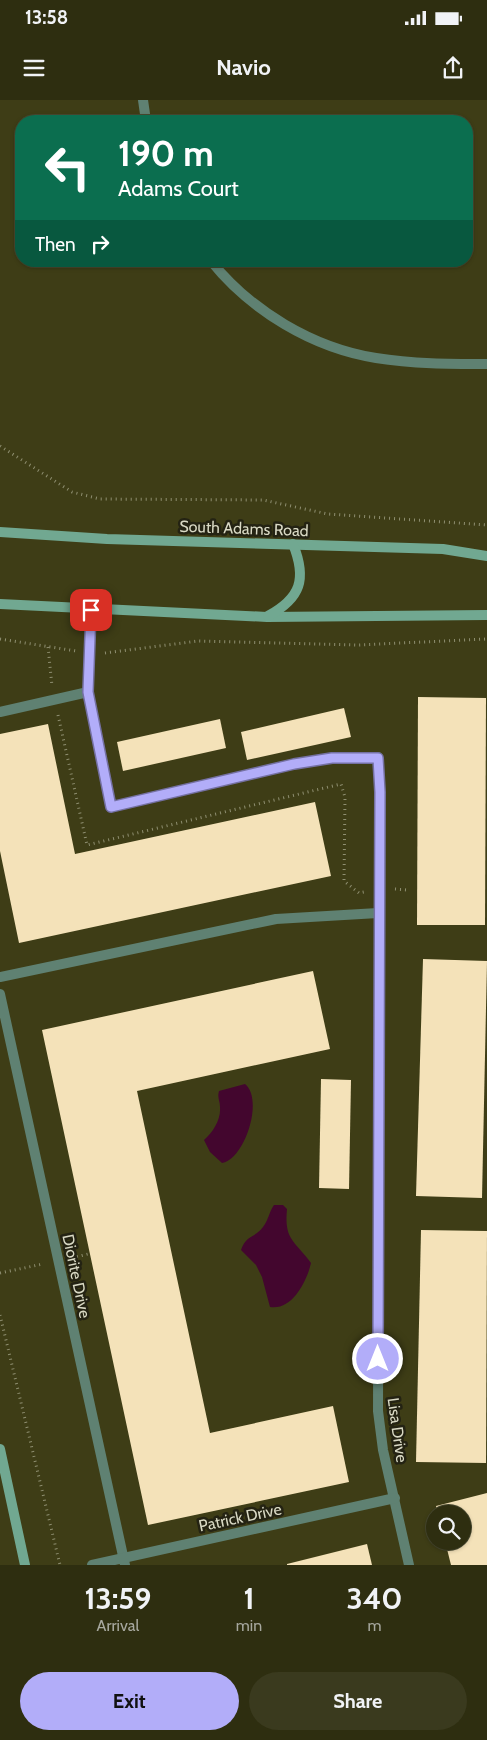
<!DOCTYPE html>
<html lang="en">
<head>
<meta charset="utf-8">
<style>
  body { margin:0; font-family:Cabin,sans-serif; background:#3a3a1e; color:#f1f3f6; height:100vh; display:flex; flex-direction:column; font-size:19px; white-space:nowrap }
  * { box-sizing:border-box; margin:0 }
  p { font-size:16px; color:#a7a89f }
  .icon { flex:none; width:28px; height:28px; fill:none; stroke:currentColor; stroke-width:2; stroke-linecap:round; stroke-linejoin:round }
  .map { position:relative; height:1465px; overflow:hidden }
  .drawer { display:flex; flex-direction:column; background:#2e2e10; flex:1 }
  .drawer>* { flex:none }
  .guide { position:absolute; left:15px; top:15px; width:458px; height:152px; border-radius:20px; box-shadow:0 1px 4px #0004,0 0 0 1px #494a30; background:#0b6e4f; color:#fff; overflow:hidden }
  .controls { position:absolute; left:426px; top:1405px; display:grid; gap:10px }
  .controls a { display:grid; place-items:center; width:45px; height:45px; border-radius:50%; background:#2e2e10; box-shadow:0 1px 4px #0004,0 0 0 1px #494a30; font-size:25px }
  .pin { position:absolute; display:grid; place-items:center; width:42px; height:42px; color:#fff; margin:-21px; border-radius:10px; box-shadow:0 2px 8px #0006 }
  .me { position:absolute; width:55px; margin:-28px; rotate:0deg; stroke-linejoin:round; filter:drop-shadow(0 0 4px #0008) }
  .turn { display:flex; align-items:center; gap:18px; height:105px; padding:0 20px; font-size:22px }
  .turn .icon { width:65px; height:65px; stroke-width:2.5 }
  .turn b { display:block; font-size:35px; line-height:42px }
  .then { display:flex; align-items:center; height:48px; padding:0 20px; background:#0003; gap:10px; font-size:19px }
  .eta { display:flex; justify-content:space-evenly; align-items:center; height:85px; text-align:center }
  .eta b { font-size:30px; font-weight:700; line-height:35px }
  .button { display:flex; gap:10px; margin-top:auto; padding:10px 20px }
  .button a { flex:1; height:58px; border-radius:30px; background:#b2adf9; color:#111; font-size:20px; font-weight:700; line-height:58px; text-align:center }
  .button a+a { background:#3a3a1e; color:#f1f3f6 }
  .status { display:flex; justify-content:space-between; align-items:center; height:35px; padding:0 25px; background:#2e2e10; direction:ltr }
  .status svg { height:14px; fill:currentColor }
  header { display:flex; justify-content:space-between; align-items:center; height:65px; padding:0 20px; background:#2e2e10; font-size:22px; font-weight:700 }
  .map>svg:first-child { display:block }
  .water { fill:#43062e }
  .building { fill:#f4e2b9 }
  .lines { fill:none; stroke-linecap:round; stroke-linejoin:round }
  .path { stroke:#8f8f71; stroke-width:3; stroke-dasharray:1 4; stroke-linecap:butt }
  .minor { stroke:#5f8172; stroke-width:10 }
  .secondary { stroke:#71a891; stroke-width:10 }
  .route-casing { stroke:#7470a2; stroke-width:12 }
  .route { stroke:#b2adf9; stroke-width:9 }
  .labels { text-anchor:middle; stroke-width:5; stroke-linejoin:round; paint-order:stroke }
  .street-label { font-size:16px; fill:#d9d9c4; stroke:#242313 }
</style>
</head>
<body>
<div class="status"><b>13:58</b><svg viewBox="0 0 49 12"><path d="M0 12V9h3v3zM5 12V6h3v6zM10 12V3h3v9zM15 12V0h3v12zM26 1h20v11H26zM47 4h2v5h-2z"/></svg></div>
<header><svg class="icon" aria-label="menu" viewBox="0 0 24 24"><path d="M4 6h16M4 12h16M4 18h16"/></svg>Navio<svg class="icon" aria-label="share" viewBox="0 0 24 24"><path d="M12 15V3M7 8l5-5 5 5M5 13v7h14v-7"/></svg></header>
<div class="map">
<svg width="487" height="1465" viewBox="0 0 487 1465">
  <rect width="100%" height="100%" fill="#3e3d16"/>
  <g class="water">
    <path d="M245 984C264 999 245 1059 222 1063L210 1052 204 1040C213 1032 221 1020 220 1007 220 1001 217 998 219 991Z"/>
    <path d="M274 1105H283L287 1109C284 1140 294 1140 311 1163 307 1181 292 1211 270 1207L262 1177 256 1165 241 1150C246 1135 255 1138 263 1127 268 1121 269 1112 274 1105Z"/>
  </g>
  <g class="building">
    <polygon points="418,597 486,598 485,825 417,825"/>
    <polygon points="344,608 351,637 247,660 241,632"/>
    <polygon points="220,619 226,648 123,671 117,642"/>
    <polygon points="48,624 75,754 315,702 331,776 19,843 0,751 0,634"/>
    <polygon points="423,859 487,861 482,1098 416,1096"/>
    <polygon points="313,871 330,949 137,991 210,1333 333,1306 349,1382 148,1425 42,930"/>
    <polygon points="321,979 351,980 349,1089 319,1088"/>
    <polygon points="421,1130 487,1131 486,1363 416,1362"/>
    <polygon points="487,1393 487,1465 451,1465 445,1441 462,1441 462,1414 438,1414 436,1406"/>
    <polygon points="367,1444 372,1465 287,1465 287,1464"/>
  </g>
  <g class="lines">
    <g class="path">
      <polyline points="0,346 72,392 100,399 263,400 328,414 487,425"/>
      <polyline points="0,539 76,551"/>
      <polyline points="48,547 52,586"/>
      <polyline points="105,553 198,541 358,545 487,539"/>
      <polyline points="58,615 87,745 341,684 345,697 344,781 359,793 364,792"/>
      <polyline points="395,789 407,790"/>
      <polyline points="72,1158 88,1154"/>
      <polyline points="0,1173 43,1164"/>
      <polyline points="0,1215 60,1465"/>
    </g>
    <g class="minor">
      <polyline points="143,0 146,21"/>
      <path d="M211 161C251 211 313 248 376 258 413 264 450 264 487 264"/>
      <polyline points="91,510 88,592 111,707 294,664 332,658 378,657 380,692 378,1311 383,1350 409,1465"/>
      <polyline points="0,612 88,592"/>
      <polyline points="0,877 276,819 378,813"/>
      <polyline points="0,894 125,1465"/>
      <polyline points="92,1465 395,1398"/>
    </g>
    <g class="secondary">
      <polyline points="0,432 107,439 443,449 487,456"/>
      <polyline points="0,504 267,517 487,515"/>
      <path d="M268 516C301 498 307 479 293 444"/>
      <polyline points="0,1349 25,1465"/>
    </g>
  </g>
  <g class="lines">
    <defs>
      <polyline id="route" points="91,510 88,592 111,707 294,664 332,658 378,658 380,692 378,1259"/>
    </defs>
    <use href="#route" class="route-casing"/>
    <use href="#route" class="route"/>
  </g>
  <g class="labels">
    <g class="street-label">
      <text transform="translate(244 428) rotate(2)" y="6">South Adams Road</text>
      <text transform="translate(77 1176) rotate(78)" y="6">Diorite Drive</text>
      <text transform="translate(398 1330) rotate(82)" y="6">Lisa Drive</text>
      <text transform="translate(240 1417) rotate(-12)" y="6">Patrick Drive</text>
    </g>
  </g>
</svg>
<div class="controls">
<a><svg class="icon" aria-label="search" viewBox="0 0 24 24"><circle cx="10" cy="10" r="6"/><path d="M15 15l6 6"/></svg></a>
</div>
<div class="pin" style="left:91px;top:510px;background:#d93025"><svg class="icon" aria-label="arrive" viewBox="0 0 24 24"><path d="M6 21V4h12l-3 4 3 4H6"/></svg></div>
<svg class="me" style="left:378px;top:1259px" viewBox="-20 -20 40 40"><circle r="17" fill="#b2adf9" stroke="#fff" stroke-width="3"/><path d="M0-11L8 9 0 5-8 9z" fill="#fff"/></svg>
<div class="guide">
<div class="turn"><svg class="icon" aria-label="left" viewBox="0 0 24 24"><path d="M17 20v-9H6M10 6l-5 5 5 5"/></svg><div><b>190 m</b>Adams Court</div></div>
<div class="then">Then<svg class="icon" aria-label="right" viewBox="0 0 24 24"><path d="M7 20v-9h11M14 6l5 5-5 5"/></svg></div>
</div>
</div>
<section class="drawer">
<div class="eta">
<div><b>13:59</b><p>Arrival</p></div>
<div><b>1</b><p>min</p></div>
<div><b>340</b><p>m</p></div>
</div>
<div class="button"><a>Exit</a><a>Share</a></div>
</section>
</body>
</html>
